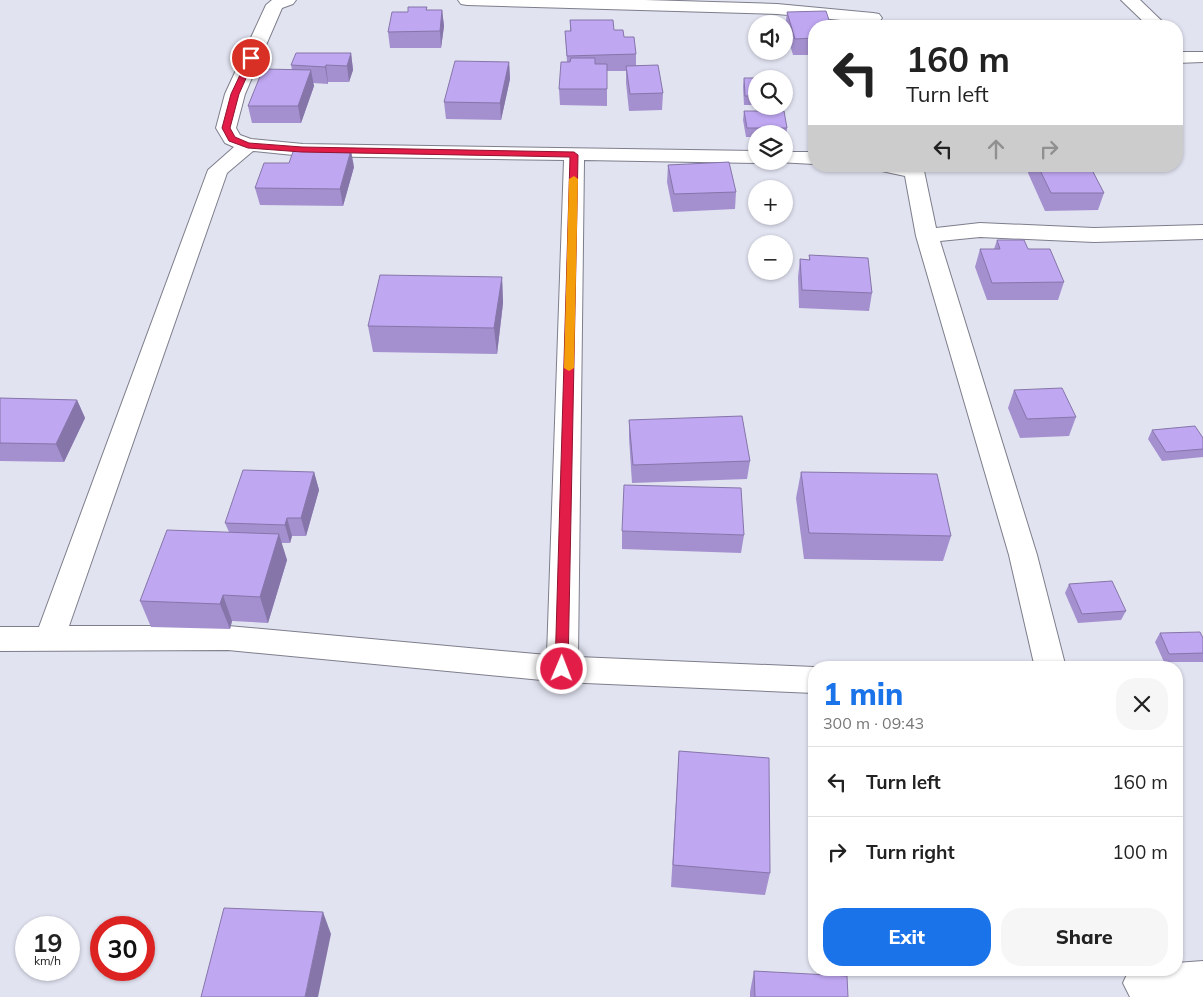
<!DOCTYPE html>
<html lang="en">
<head>
<meta charset="utf-8">
<style>
  body { margin:0; font-family:Mulish,sans-serif; background:#f6f6f6; color:#222; height:100vh; display:flex; flex-direction:column; font-size:19px; white-space:nowrap }
  * { box-sizing:border-box; margin:0 }
  p { font-size:16px; color:#767676 }
  .icon { flex:none; width:28px; height:28px; fill:none; stroke:currentColor; stroke-width:2; stroke-linecap:round; stroke-linejoin:round }
  .map { position:relative; flex:1; overflow:hidden }
  .drawer { position:absolute; left:808px; top:661px; width:375px; height:315px; display:flex; flex-direction:column; background:#fff; border-radius:20px; box-shadow:0 1px 4px #0004 }
  .drawer>* { flex:none }
  .hud { position:absolute; left:808px; top:20px; width:375px; height:152px; border-radius:20px; box-shadow:0 1px 4px #0004; background:#fff; color:#222; overflow:hidden }
  .buttons { position:absolute; left:748px; top:15px; display:grid; gap:10px }
  .buttons a { display:grid; place-items:center; width:45px; height:45px; border-radius:50%; background:#fff; box-shadow:0 1px 4px #0004; font-size:25px }
  .speed { position:absolute; left:15px; top:916px; display:flex; gap:10px; font-size:25px; font-weight:700; text-align:center }
  .speed>* { display:grid; place-content:center; width:65px; height:65px; border-radius:50%; background:#fff; box-shadow:0 1px 4px #0004; line-height:1 }
  .speed small { font-size:12px; font-weight:400 }
  .speed .limit { border:8px solid #d22; background:#fff; color:#111 }
  .pin { position:absolute; display:grid; place-items:center; width:42px; height:42px; color:#fff; margin:-21px; border:2px solid #fff; border-radius:50%; box-shadow:0 1px 5px #0007 }
  .me { position:absolute; width:55px; margin:-28px; rotate:1deg; stroke-linejoin:round; filter:drop-shadow(0 0 4px #0008) }
  .turn { display:flex; align-items:center; gap:18px; height:105px; padding:0 15px; font-size:22px }
  .turn .icon { width:65px; height:65px; stroke-width:2.5 }
  .turn b { display:block; font-size:35px; line-height:42px }
  .lanes { display:flex; align-items:center; height:48px; padding:0 15px; background:#0003; justify-content:center; gap:25px; direction:ltr }
  .lanes .off { opacity:.35 }
  .round { display:grid; place-items:center; flex:none; width:52px; height:52px; border-radius:20px; background:#f6f6f6 }
  .summary { display:flex; align-items:center; justify-content:space-between; height:85px; padding:0 15px }
  h1 { font-size:30px; font-weight:800; line-height:38px; color:#1a73e8 }
  .action { display:flex; gap:10px; margin-top:auto; padding:10px 15px }
  .action a { flex:1; height:58px; border-radius:20px; background:#1a73e8; color:#fff; font-size:20px; font-weight:800; line-height:58px; text-align:center }
  .action a+a { background:#f6f6f6; color:#222 }
  ul { padding:0; list-style:none }
  li { display:flex; align-items:center; gap:15px; height:70px; padding:0 15px; border-top:1px solid #e0e0e0 }
  li div { flex:1 }
  li b { display:block; font-size:19px }
  li em { font-style:normal }
  .map>svg:first-child { display:block }
  .lines { fill:none; stroke-linecap:round; stroke-linejoin:round }
  .street-casing { stroke:#7d7e8b; stroke-width:2 }
  .street { fill:#fff; fill-rule:evenodd }
  .wall { fill:#a490cf }
  .shaded-wall { fill:#8675a9 }
  .building { fill:#bfa7f1; stroke:#8675a9 }
  .route { fill:#e11d48; stroke:#92132f }
  .slow { fill:#f59e0b }
</style>
</head>
<body>
<div class="map">
<svg width="1203" height="997" viewBox="0 0 1203 997">
  <rect width="100%" height="100%" fill="#e1e3f1"/>
  <g class="lines">
    <defs>
      <g id="street">
        <path d="M272 0H296L293 4 282 8 245 94 236 128 240 135 251 139 303 144 756 151V161H763L756 163 584 160 578 657 814 667V693L562 682 228 650 0 651V627H39L208 170 234 147 225 143 216 128 225 94 266 5ZM253 151 303 156 564 160 547 655 228 626H69L227 173Z"/>
        <polygon points="458,0 645,0 777,4 873,13 879,14 882,18 879,22 873,23 777,14 467,5 461,4"/>
        <polygon points="1121,0 1140,0 1167,26 1148,26"/>
        <polygon points="1176,52 1203,52 1203,62 1176,63"/>
        <polygon points="784,152 814,152 814,164 777,162 784,161"/>
        <polygon points="874,166 923,166 936,228 980,223 1094,228 1203,225 1203,239 1094,242 980,237 940,241 1037,555 1066,668 1035,668 1009,555 916,236 905,176 877,170"/>
        <polygon points="1203,961 1203,997 1130,997 1123,983 1129,970 1176,970 1176,963"/>
      </g>
    </defs>
    <use href="#street" class="street-casing"/>
    <use href="#street" class="street"/>
  </g>
  <g class="wall">
    <polygon points="427,7 427,10 442,10 444,26 441,48 390,48 388,32 408,12"/>
    <polygon points="787,12 814,26 814,55 793,55 785,28"/>
    <polygon points="570,20 614,30 624,37 636,54 636,66 663,93 662,110 629,111 626,83 626,71 607,71 607,106 560,105 559,89 567,62 565,31 570,31"/>
    <polygon points="351,53 353,70 349,82 328,82 328,84 313,83 314,86 301,123 252,123 248,106 292,70 291,65"/>
    <polygon points="509,62 510,79 501,120 446,119 444,102"/>
    <polygon points="744,78 756,79 756,105 744,105 743,87"/>
    <polygon points="744,111 787,128 786,137 784,137 784,134 756,134 756,137 746,137 743,120"/>
    <polygon points="668,165 736,192 735,209 673,212 667,182"/>
    <polygon points="1007,166 1090,166 1104,193 1098,210 1045,211 1028,173 1029,168 1008,168"/>
    <polygon points="354,167 343,206 260,205 255,188"/>
    <polygon points="997,240 1028,249 1064,282 1058,300 987,300 975,267 980,249 994,249"/>
    <polygon points="809,255 872,293 869,311 799,308 798,277 800,259 809,260"/>
    <polygon points="502,277 503,303 497,354 373,352 368,326"/>
    <polygon points="1014,390 1076,417 1069,436 1020,438 1008,408"/>
    <polygon points="0,398 77,400 85,418 64,462 0,461"/>
    <polygon points="629,420 750,461 747,479 632,483 629,438"/>
    <polygon points="1152,430 1203,438 1203,457 1162,461 1148,439"/>
    <polygon points="314,472 319,490 306,536 292,536 290,543 281,543 287,560 268,623 232,621 230,629 151,627 140,601 229,532 225,523"/>
    <polygon points="801,472 951,536 943,561 804,559 796,498"/>
    <polygon points="622,531 744,535 741,553 622,549"/>
    <polygon points="1069,584 1126,611 1121,620 1078,623 1065,593"/>
    <polygon points="1160,633 1203,638 1203,662 1164,662 1155,642"/>
    <polygon points="679,751 770,873 765,895 671,887"/>
    <polygon points="754,971 848,997 750,997 750,992"/>
  </g>
  <g class="shaded-wall">
    <polygon points="442,10 444,26 441,48 440,31"/>
    <polygon points="351,53 353,70 349,82 347,66"/>
    <polygon points="509,62 510,79 501,120 500,103"/>
    <polygon points="326,65 328,82 328,84 325,67"/>
    <polygon points="311,70 314,86 301,123 298,106"/>
    <polygon points="351,150 354,167 343,206 340,189"/>
    <polygon points="502,277 503,303 497,354 494,328"/>
    <polygon points="77,400 85,418 64,462 56,444"/>
    <polygon points="314,472 319,490 306,536 301,518"/>
    <polygon points="287,518 292,536 290,543 285,525"/>
    <polygon points="279,534 287,560 268,623 260,597"/>
    <polygon points="223,595 232,621 230,629 220,604"/>
    <polygon points="323,912 331,934 318,997 305,997"/>
  </g>
  <g class="building">
    <polygon points="408,7 427,7 426,10 442,10 440,31 388,32 392,12 408,12"/>
    <polygon points="826,11 831,26 814,26 814,38 795,39 787,12"/>
    <polygon points="570,20 613,20 614,30 623,30 624,37 634,37 636,54 567,56 565,31 571,31"/>
    <polygon points="296,53 351,53 347,66 326,65 325,67 291,65"/>
    <polygon points="571,58 595,58 595,64 607,64 607,89 559,89 561,62 570,62"/>
    <polygon points="455,61 509,62 500,103 444,102"/>
    <polygon points="658,65 663,93 630,94 626,66"/>
    <polygon points="263,69 311,70 298,106 248,106"/>
    <polygon points="744,78 775,78 775,79 756,79 756,96 745,96"/>
    <polygon points="744,111 784,111 787,128 747,128"/>
    <polygon points="294,149 351,150 340,189 255,188 264,163 289,163"/>
    <polygon points="729,162 736,192 674,194 668,165"/>
    <polygon points="1038,166 1090,166 1104,193 1051,193"/>
    <polygon points="997,240 1024,240 1028,249 1050,249 1064,282 992,283 980,249 1000,249"/>
    <polygon points="809,255 868,258 872,293 802,290 800,259 810,260"/>
    <polygon points="380,275 502,277 494,328 368,326"/>
    <polygon points="1062,388 1076,417 1027,419 1014,390"/>
    <polygon points="0,398 77,400 56,444 0,443"/>
    <polygon points="742,416 750,461 633,465 629,420"/>
    <polygon points="1195,426 1203,438 1203,449 1166,452 1152,430"/>
    <polygon points="243,470 314,472 301,518 287,518 285,525 225,523"/>
    <polygon points="801,472 937,474 951,536 809,533"/>
    <polygon points="624,485 741,488 744,535 622,531"/>
    <polygon points="167,530 279,534 260,597 223,595 220,604 140,601"/>
    <polygon points="1112,581 1126,611 1082,614 1069,584"/>
    <polygon points="1200,632 1203,638 1203,653 1169,654 1160,633"/>
    <polygon points="679,751 769,758 770,873 673,865"/>
    <polygon points="224,908 323,912 305,997 201,997"/>
    <polygon points="754,971 847,976 848,997 755,997"/>
  </g>
  <polygon class="route" points="251,56 255,58 239,94 230,128 235,137 249,143 302,147 574,152 578,155 568,669 566,673 562,675 557,673 555,669 570,157 302,152 248,148 229,141 222,128 231,94 248,58"/>
  <polygon class="slow" points="574,176 578,179 574,368 569,371 564,368 569,179"/>
</svg>
<div class="buttons">
<a><svg class="icon" aria-label="sound" viewBox="0 0 24 24"><path d="M4 9h4l5-4v14l-5-4H4zM17 9q2 3 0 6"/></svg></a>
<a><svg class="icon" aria-label="search" viewBox="0 0 24 24"><circle cx="10" cy="10" r="6"/><path d="M15 15l6 6"/></svg></a>
<a><svg class="icon" aria-label="layers" viewBox="0 0 24 24"><path d="M12 4l9 5-9 5-9-5zM3 14l9 5 9-5"/></svg></a>
<a>+</a>
<a>−</a>
</div>
<div class="speed"><div>19<small>km/h</small></div><div class="limit">30</div></div>
<div class="pin" style="left:251px;top:58px;background:#d93025"><svg class="icon" aria-label="arrive" viewBox="0 0 24 24"><path d="M6 21V4h12l-3 4 3 4H6"/></svg></div>
<svg class="me" style="left:562px;top:669px" viewBox="-20 -20 40 40"><circle r="17" fill="#e11d48" stroke="#fff" stroke-width="3"/><path d="M0-11L8 9 0 5-8 9z" fill="#fff"/></svg>
<div class="hud">
<div class="turn"><svg class="icon" aria-label="left" viewBox="0 0 24 24"><path d="M17 20v-9H6M10 6l-5 5 5 5"/></svg><div><b>160 m</b>Turn left</div></div>
<div class="lanes"><svg class="icon" aria-label="left" viewBox="0 0 24 24"><path d="M17 20v-9H6M10 6l-5 5 5 5"/></svg><svg class="icon off" aria-label="ahead" viewBox="0 0 24 24"><path d="M12 20V5M6 11l6-6 6 6"/></svg><svg class="icon off" aria-label="right" viewBox="0 0 24 24"><path d="M7 20v-9h11M14 6l5 5-5 5"/></svg></div>
</div>
<section class="drawer">
<div class="summary"><div><h1>1 min</h1><p>300 m · 09:43</p></div><a class="round"><svg class="icon" aria-label="close" viewBox="0 0 24 24"><path d="M6 6l12 12M18 6L6 18"/></svg></a></div>
<ul>
<li><svg class="icon" aria-label="left" viewBox="0 0 24 24"><path d="M17 20v-9H6M10 6l-5 5 5 5"/></svg><div><b>Turn left</b></div><em>160 m</em></li>
<li><svg class="icon" aria-label="right" viewBox="0 0 24 24"><path d="M7 20v-9h11M14 6l5 5-5 5"/></svg><div><b>Turn right</b></div><em>100 m</em></li>
</ul>
<div class="action"><a>Exit</a><a>Share</a></div>
</section>
</div>
</body>
</html>
